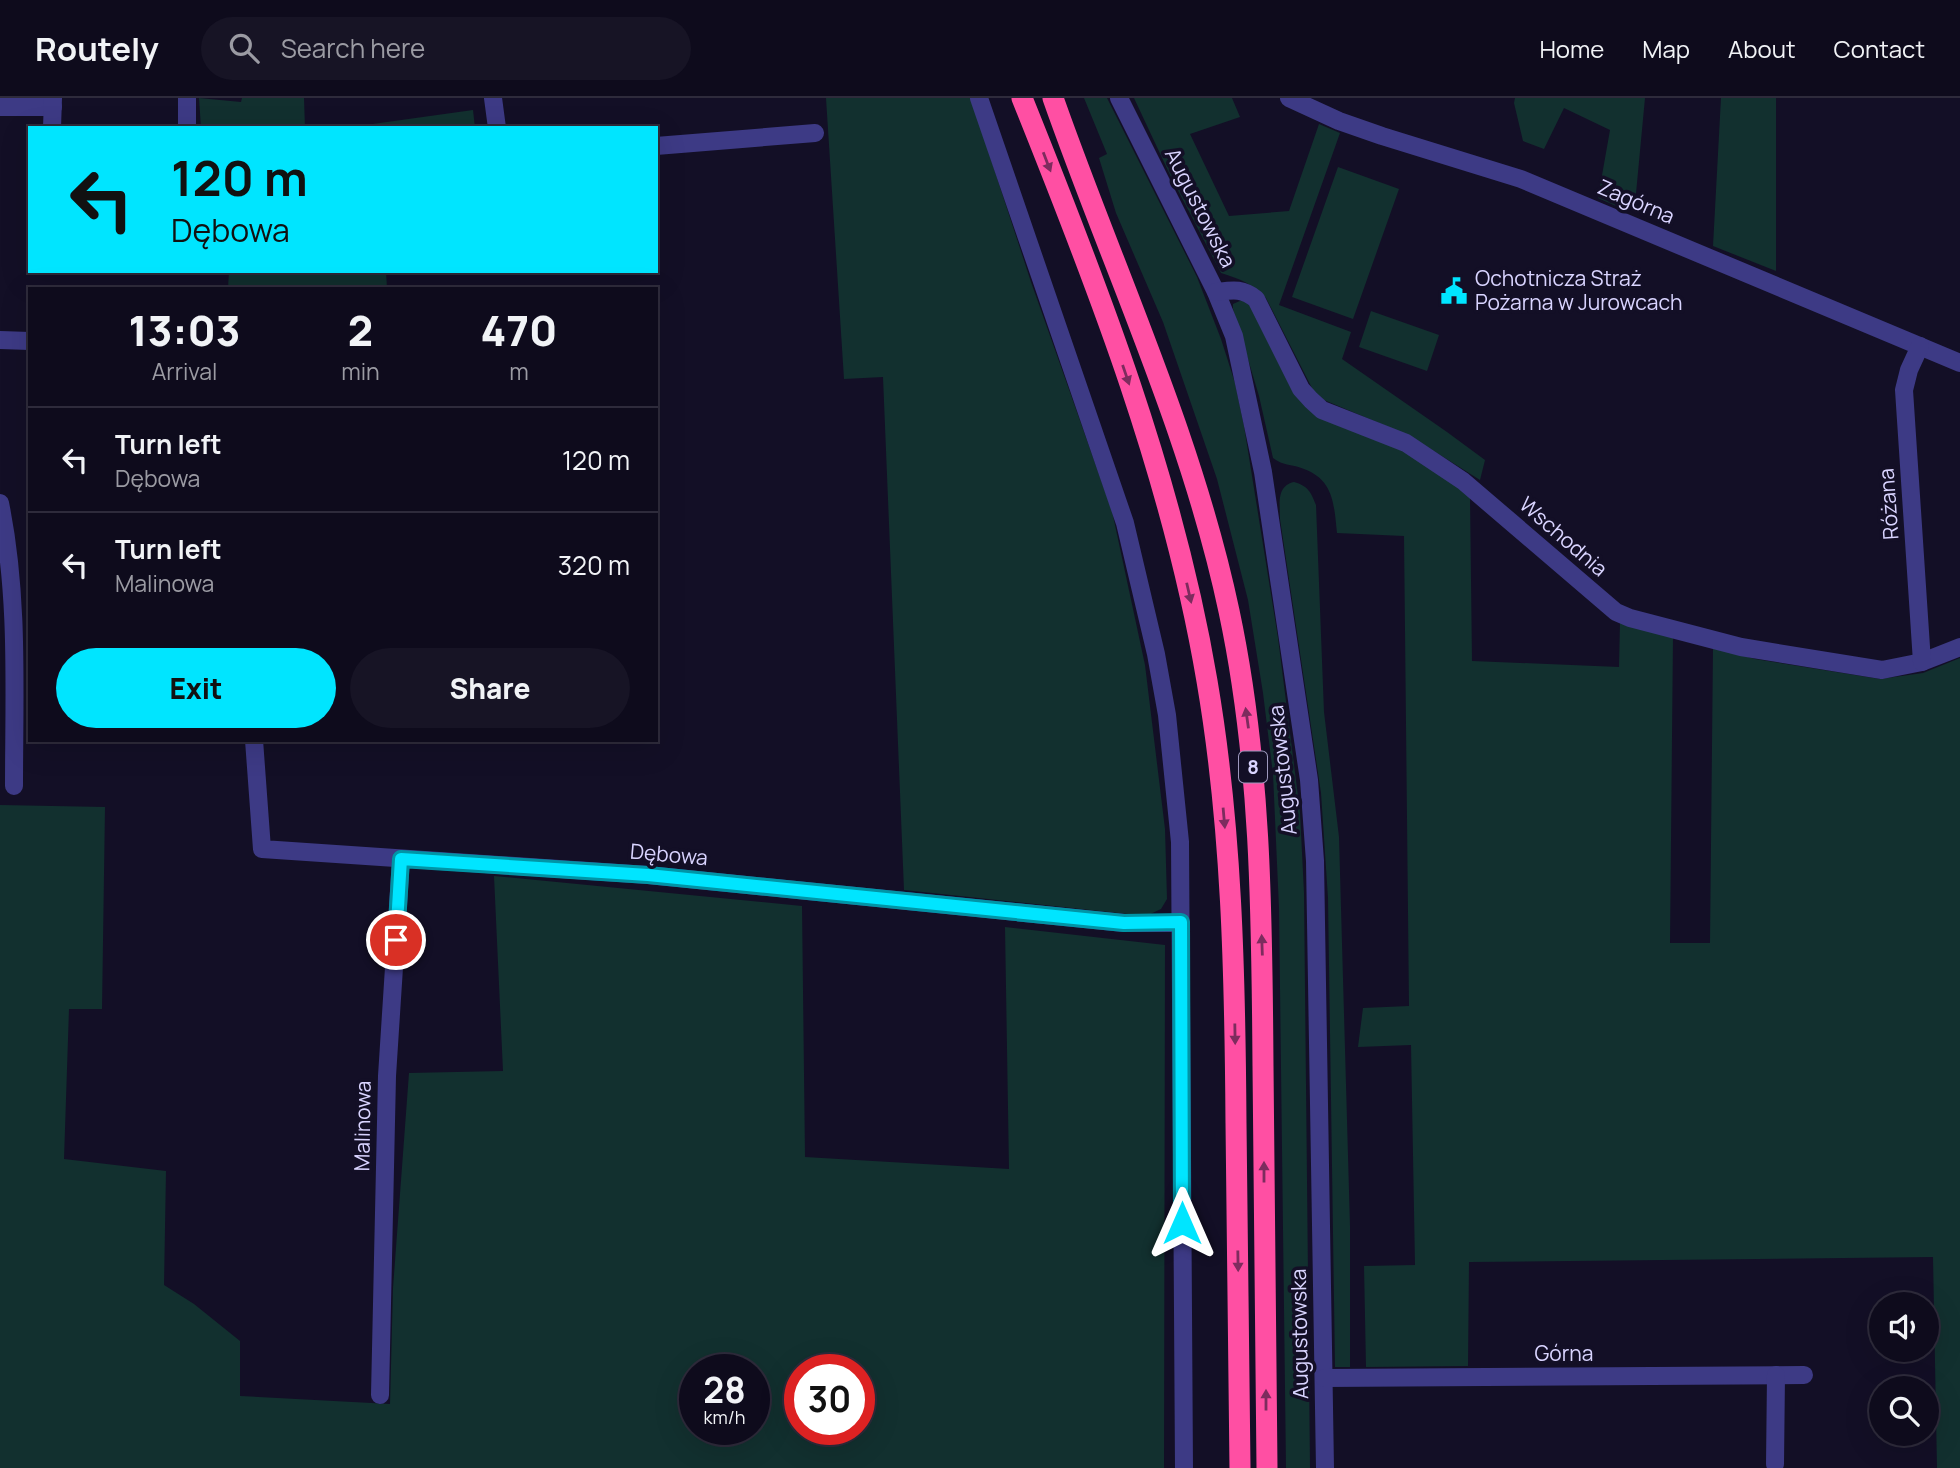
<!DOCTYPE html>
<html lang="en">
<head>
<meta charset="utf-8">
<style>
  body { margin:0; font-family:Manrope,sans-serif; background:#171425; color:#f1f3f6; height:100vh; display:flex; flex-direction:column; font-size:26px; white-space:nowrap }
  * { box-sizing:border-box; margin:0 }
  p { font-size:23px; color:#9b9ba3 }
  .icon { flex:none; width:38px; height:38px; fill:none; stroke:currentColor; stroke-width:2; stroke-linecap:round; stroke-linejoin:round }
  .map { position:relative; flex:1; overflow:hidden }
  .details { position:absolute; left:28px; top:189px; width:630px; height:455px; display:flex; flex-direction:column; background:#0e0b1c; border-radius:0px; box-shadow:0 7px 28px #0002,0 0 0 2px #2e2b3b }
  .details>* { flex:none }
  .banner { position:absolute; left:28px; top:28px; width:630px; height:147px; border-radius:0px; box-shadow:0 7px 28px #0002,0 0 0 2px #2e2b3b; background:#00e5ff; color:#111; overflow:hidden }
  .tools { position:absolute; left:1869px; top:1194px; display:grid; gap:14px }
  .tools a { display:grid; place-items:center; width:70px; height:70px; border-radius:50%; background:#0e0b1c; box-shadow:0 7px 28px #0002,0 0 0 2px #2e2b3b; font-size:35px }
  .speed { position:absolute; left:679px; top:1256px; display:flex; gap:14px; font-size:35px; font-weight:700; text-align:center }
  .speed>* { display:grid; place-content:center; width:91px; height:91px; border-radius:50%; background:#0e0b1c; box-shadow:0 7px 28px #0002,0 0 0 2px #2e2b3b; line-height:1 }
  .speed small { font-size:18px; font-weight:400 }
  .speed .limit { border:10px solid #d22; background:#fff; color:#111 }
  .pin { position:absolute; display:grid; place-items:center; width:60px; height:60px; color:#fff; margin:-30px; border:4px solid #fff; border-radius:50%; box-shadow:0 2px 7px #0007 }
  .me { position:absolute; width:77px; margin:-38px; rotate:0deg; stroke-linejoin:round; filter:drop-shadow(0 0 5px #0008) }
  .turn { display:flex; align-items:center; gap:24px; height:147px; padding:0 28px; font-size:32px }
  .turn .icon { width:91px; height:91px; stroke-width:2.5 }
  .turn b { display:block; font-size:49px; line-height:60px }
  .eta { display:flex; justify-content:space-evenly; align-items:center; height:119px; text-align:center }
  .eta b { font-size:42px; font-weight:800; line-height:49px }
  .button { display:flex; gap:14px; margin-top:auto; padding:14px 28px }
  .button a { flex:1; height:80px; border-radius:42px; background:#00e5ff; color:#111; font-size:28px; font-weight:800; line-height:80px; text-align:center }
  .button a+a { background:#171425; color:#f1f3f6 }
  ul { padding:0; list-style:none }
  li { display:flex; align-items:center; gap:21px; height:105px; padding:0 28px; border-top:2px solid #2e2b3b }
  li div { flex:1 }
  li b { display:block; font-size:26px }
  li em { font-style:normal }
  header { display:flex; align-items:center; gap:42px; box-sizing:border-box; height:98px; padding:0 35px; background:#0e0b1c; border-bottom:2px solid #2e2b3b }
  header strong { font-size:33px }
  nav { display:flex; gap:38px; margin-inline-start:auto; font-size:24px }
  .search { width:490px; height:63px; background:#171425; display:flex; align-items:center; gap:18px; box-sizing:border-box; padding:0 24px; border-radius:38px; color:#9b9ba3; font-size:26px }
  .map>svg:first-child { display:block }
  .green { fill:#12302f; fill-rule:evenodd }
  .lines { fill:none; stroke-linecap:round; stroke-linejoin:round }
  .minor { stroke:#3d3a85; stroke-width:18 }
  .highway { stroke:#ff4fa3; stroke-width:21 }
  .oneway { fill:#7d2c5e }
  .route-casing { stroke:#0095a6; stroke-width:18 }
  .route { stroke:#00e5ff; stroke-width:12 }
  .labels { text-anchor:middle; stroke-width:7; stroke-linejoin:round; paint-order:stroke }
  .shield { fill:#130f26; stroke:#9e99be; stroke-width:2 }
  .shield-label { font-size:19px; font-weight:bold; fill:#d9d4ff }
  .street-label { font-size:21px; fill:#d9d4ff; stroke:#130f26 }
  .poi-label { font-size:21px; fill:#d9d4ff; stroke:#130f26; text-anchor:start }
</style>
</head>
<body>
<header>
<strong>Routely</strong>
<div class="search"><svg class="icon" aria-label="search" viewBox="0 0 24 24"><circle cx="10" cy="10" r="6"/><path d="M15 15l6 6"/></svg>Search here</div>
<nav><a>Home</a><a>Map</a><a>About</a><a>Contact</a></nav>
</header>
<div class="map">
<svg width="1960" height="1370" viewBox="0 0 1960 1370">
  <rect width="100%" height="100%" fill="#130f26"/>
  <g class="green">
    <polygon points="199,0 241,4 242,0 304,0 305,30 201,30"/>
    <polygon points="826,0 971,0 1031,184 1112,413 1145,567 1165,731 1167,801 1161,811 1146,818 904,792 883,279 844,281"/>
    <polygon points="1084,0 1107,0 1197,179 1221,241 1235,285 1244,328 1278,540 1300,714 1304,795 1310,1370 1286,1370 1279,810 1273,676 1263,595 1248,502 1217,381 1163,224 1116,115 1099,60 1107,56"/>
    <path d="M1134 0H1232L1240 19 1190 36 1229 118 1289 113 1319 26 1340 35 1279 207 1351 234 1342 261 1447 334 1485 362 1480 382 1410 338 1324 302 1313 292 1266 200C1253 186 1240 181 1221 175L1171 79Z"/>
    <polygon points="1515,0 1645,0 1635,106 1625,112 1598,100 1610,32 1564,10 1544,51 1523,43 1514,5"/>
    <polygon points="1721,0 1776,0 1776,173 1713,148"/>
    <polygon points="473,12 475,30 344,30"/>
    <polygon points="1338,69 1399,91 1353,221 1292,199"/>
    <polygon points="229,173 386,173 387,191 228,191"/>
    <path d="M1242 202 1250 206 1295 296C1320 327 1365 332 1399 349 1424 362 1447 382 1470 398L1472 563 1619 569 1620 524 1673 538 1670 845H1710L1713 549 1755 561 1880 581 1923 575 1960 560V1370H1937L1933 1159 1469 1164 1468 1268 1366 1269 1364 1168 1415 1167 1411 947 1358 949 1363 910 1409 908 1404 438 1337 435C1334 407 1334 382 1304 371 1293 366 1283 368 1273 360L1259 298 1233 211V206Z"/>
    <polygon points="1371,213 1439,237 1427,273 1359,249"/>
    <path d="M1294 384C1308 388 1311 394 1316 407L1324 614 1339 739 1350 1128V1269H1335L1328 800 1321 695 1280 421C1280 406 1276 388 1294 384Z"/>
    <path d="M0 707 105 709 102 911H69L64 1061 166 1073 164 1187 194 1206 240 1243V1298L390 1306 393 1190 409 975 503 973 494 778 802 808 805 1059 1009 1071 1005 829 1165 847 1164 1370H0ZM695 1272H754V1332H695ZM800 1272H859V1332H800Z"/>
  </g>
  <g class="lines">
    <g class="minor">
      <polyline points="187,0 187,30"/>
      <polyline points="493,0 497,30"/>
      <polyline points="979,0 1125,425 1156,556 1167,617 1180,744 1184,1370"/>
      <polyline points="1119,0 1216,194 1234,238 1263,374 1309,682 1315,763 1325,1370"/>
      <polyline points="1289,0 1339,23 1382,38 1521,81 1960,265"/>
      <polyline points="0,9 53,9"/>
      <polyline points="52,30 53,0"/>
      <polyline points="656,48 815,35"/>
      <path d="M1216 194C1233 192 1242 190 1256 201L1301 291 1311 302 1322 312 1406 345 1463 383 1616 514 1630 520 1741 549 1882 572 1922 564 1960 549"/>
      <polyline points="0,242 30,243"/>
      <polyline points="1920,248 1909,272 1904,292 1922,564"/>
      <path d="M0 405C19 498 14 594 14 688"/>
      <polyline points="254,642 262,751 648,777 1124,825 1181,825"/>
      <polyline points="1324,1280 1804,1277"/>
      <polyline points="380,1297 387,978 401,761"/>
      <polyline points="1775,1366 1776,1277"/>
    </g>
    <g class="highway">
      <path d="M1022 0C1098 189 1173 381 1207 583 1232 729 1235 877 1236 1025 1237 1140 1239 1255 1240 1370"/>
      <path d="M1053 0C1113 171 1191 334 1229 513 1261 663 1262 815 1263 968 1264 1102 1266 1236 1267 1370"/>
    </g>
  </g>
  <defs><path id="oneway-solid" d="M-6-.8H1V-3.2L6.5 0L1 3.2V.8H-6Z" transform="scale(1.75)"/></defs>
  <g class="oneway">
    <use href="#oneway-solid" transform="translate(1047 64) rotate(69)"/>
    <use href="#oneway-solid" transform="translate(1126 277) rotate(71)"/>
    <use href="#oneway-solid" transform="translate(1189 495) rotate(77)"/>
    <use href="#oneway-solid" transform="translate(1247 620) rotate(-98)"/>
    <use href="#oneway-solid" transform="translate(1224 720) rotate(85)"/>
    <use href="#oneway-solid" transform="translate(1262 847) rotate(-92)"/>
    <use href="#oneway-solid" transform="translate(1235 936) rotate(89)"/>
    <use href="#oneway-solid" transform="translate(1264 1074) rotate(-90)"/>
    <use href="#oneway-solid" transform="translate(1238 1163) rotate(89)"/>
    <use href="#oneway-solid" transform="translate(1266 1302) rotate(-90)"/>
  </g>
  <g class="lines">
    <defs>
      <polyline id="route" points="396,842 401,761 648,777 1124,825 1181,824 1182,1125"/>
    </defs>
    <use href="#route" class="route-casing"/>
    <use href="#route" class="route"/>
  </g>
  <defs>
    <symbol id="civic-bare" viewBox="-9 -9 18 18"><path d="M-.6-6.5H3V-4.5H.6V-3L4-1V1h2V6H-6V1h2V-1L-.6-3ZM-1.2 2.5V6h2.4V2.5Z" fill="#00e5ff" stroke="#130f26" stroke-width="2.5" paint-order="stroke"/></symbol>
  </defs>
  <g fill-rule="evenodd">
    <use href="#civic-bare" x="1435" y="174" width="38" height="38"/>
  </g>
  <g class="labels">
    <rect class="shield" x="1239" y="653.5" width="28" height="31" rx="5"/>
    <g class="shield-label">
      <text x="1253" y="676">8</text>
    </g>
    <g class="street-label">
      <text transform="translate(1636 104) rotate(23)" y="7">Zagórna</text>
      <text transform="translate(1200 110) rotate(63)" y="7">Augustowska</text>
      <text transform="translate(1889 406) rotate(-94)" y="7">Różana</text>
      <text transform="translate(1563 439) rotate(41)" y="7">Wschodnia</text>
      <text transform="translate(1283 672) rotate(-96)" y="7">Augustowska</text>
      <text transform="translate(669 757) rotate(5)" y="7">Dębowa</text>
      <text transform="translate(363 1028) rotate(-89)" y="7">Malinowa</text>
      <text transform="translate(1300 1236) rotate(-91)" y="7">Augustowska</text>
      <text x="1564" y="1263">Górna</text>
    </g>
    <g class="poi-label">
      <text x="1475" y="188">Ochotnicza Straż<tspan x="1475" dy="24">Pożarna w Jurowcach</tspan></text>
    </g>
  </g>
</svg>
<div class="tools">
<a><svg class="icon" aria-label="sound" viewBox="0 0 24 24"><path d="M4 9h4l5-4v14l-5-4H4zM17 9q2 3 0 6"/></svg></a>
<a><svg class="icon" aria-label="search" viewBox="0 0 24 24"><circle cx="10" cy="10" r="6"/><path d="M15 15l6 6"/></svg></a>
</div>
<div class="speed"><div>28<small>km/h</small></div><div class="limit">30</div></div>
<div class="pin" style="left:396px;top:842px;background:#d93025"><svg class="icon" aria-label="arrive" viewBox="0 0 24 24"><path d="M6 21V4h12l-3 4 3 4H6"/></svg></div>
<svg class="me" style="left:1182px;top:1125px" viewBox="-20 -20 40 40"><path d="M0-17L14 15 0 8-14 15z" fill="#00e5ff" stroke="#fff" stroke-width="4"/></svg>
<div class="banner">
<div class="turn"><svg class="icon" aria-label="left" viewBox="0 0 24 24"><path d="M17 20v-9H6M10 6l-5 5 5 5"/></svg><div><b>120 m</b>Dębowa</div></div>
</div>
<section class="details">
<div class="eta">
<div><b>13:03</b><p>Arrival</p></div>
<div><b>2</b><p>min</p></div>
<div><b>470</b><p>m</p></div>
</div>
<ul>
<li><svg class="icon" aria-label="left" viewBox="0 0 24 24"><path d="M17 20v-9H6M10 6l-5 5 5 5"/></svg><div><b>Turn left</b><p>Dębowa</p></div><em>120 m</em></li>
<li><svg class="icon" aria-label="left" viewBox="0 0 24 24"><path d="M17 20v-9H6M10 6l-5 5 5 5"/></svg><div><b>Turn left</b><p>Malinowa</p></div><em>320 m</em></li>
</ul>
<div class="button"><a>Exit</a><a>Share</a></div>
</section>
</div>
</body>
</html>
